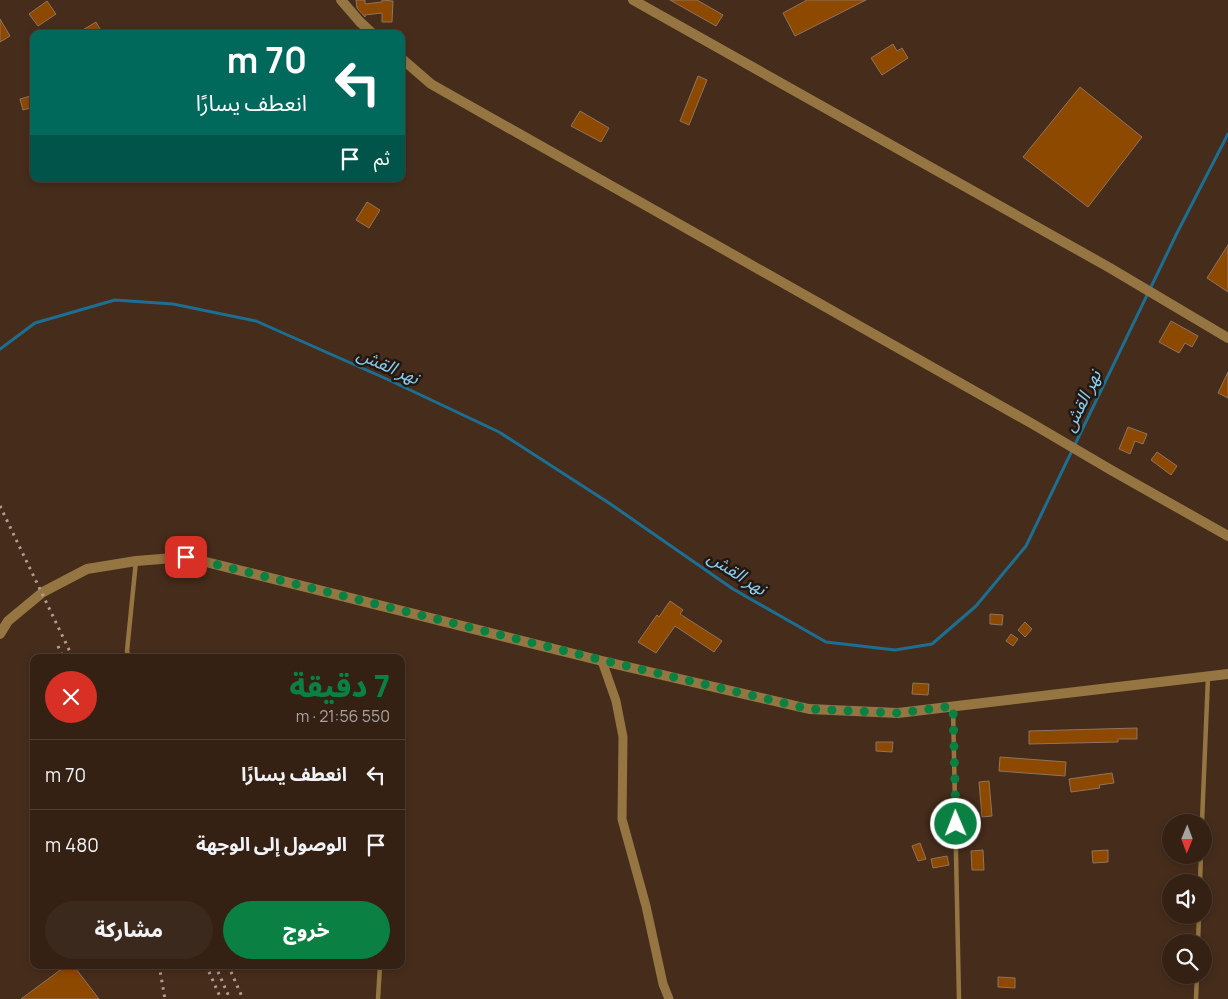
<!DOCTYPE html>
<html lang="ar">
<head>
<meta charset="utf-8">
<style>
  body { margin:0; font-family:Manrope,"Noto Sans Arabic",sans-serif; background:#3c291d; color:#f1f3f6; direction:rtl; height:100vh; display:flex; flex-direction:column; font-size:19px; white-space:nowrap }
  * { box-sizing:border-box; margin:0 }
  p { font-size:16px; color:#a9a3a0 }
  .icon { flex:none; width:28px; height:28px; fill:none; stroke:currentColor; stroke-width:2; stroke-linecap:round; stroke-linejoin:round }
  .map { position:relative; flex:1; overflow:hidden; direction:ltr }
  .panel { position:absolute; left:30px; top:654px; width:375px; height:315px; display:flex; flex-direction:column; background:#342114; border-radius:10px; box-shadow:0 2px 8px #0003,0 0 0 1px #4e3e34; direction:rtl }
  .panel>* { flex:none }
  .top-card { position:absolute; left:30px; top:30px; width:375px; height:152px; border-radius:10px; box-shadow:0 2px 8px #0003,0 0 0 1px #4e3e34; direction:rtl; background:#00695c; color:#fff; overflow:hidden }
  .needle { width:32px; rotate:181deg }
  .buttons { position:absolute; left:1162px; top:814px; display:grid; gap:10px }
  .buttons a { display:grid; place-items:center; width:50px; height:50px; border-radius:50%; background:#342114; box-shadow:0 2px 8px #0003,0 0 0 1px #4e3e34; font-size:25px }
  .pin { position:absolute; display:grid; place-items:center; width:42px; height:42px; color:#fff; margin:-21px; border-radius:10px; box-shadow:0 2px 8px #0006 }
  .me { position:absolute; width:55px; margin:-28px; rotate:359deg; stroke-linejoin:round; filter:drop-shadow(0 0 4px #0008) }
  .turn { display:flex; align-items:center; gap:18px; height:105px; padding:0 15px; font-size:22px }
  .turn .icon { width:65px; height:65px; stroke-width:2.5 }
  .turn b { display:block; font-size:35px; line-height:42px }
  .then { display:flex; align-items:center; height:48px; padding:0 15px; background:#0003; gap:10px; font-size:19px }
  .round { display:grid; place-items:center; flex:none; width:52px; height:52px; border-radius:26px; background:#3c291d }
  .headline { display:flex; align-items:center; justify-content:space-between; height:85px; padding:0 15px }
  h1 { font-size:30px; font-weight:800; line-height:38px; color:#0b8043 }
  .primary-button { display:flex; gap:10px; margin-top:auto; padding:10px 15px }
  .primary-button a { flex:1; height:58px; border-radius:30px; background:#0b8043; color:#fff; font-size:20px; font-weight:800; line-height:58px; text-align:center }
  .primary-button a+a { background:#3c291d; color:#f1f3f6 }
  ul { padding:0; list-style:none }
  li { display:flex; align-items:center; gap:15px; height:70px; padding:0 15px; border-top:1px solid #4e3e34 }
  li div { flex:1 }
  li b { display:block; font-size:19px }
  li em { font-style:normal }
  .map>svg:first-child { display:block }
  .lines { fill:none; stroke-linecap:round; stroke-linejoin:round }
  .stream { stroke:#1c6f92; stroke-width:3 }
  .building { fill:#8d4900; stroke:#90735f }
  .service { stroke:#957642; stroke-width:4.5 }
  .minor { stroke:#957642; stroke-width:9 }
  .tertiary { stroke:#957642; stroke-width:10 }
  .rail { stroke:#b19e92; stroke-width:3; stroke-dasharray:2.5 5; stroke-linecap:butt }
  .route { stroke:#0b8043; stroke-width:9; stroke-dasharray:0 16.2 }
  .labels { text-anchor:middle; stroke-width:5; stroke-linejoin:round; paint-order:stroke }
  .water-label { font-size:18px; font-style:italic; fill:#84ccf0; stroke:#231710 }
</style>
</head>
<body>
<div class="map">
<svg width="1228" height="999" viewBox="0 0 1228 999">
  <rect width="100%" height="100%" fill="#462c1b"/>
  <g class="lines">
    <polyline class="stream" points="0,349 35,323 115,300 173,304 256,321 389,380 499,432 609,503 733,589 826,642 895,650 932,644 976,606 1026,546 1177,233 1228,134"/>
  </g>
  <g class="building">
    <polygon points="356,0 365,0 365,4 382,2 382,0 393,1 392,22 382,22 382,13 365,15 365,17 357,8"/>
    <polygon points="670,0 697,0 723,15 716,26"/>
    <polygon points="807,0 866,0 795,36 783,13"/>
    <polygon points="47,1 56,14 38,26 29,14"/>
    <polygon points="0,19 10,36 0,42"/>
    <polygon points="96,22 103,34 76,34"/>
    <polygon points="893,44 897,51 902,48 908,58 882,75 871,58"/>
    <polygon points="698,76 707,80 689,125 680,121"/>
    <polygon points="1080,87 1142,137 1088,207 1023,157"/>
    <polygon points="34,95 34,107 23,110 20,99"/>
    <polygon points="580,111 609,128 601,142 571,126"/>
    <polygon points="367,202 380,210 369,228 356,220"/>
    <polygon points="1228,245 1228,292 1207,278"/>
    <polygon points="1171,321 1198,336 1192,347 1185,343 1179,353 1159,342"/>
    <polygon points="1228,372 1228,398 1218,393"/>
    <polygon points="1128,427 1147,434 1143,444 1135,441 1130,454 1119,449"/>
    <polygon points="1157,452 1177,466 1171,475 1151,460"/>
    <polygon points="670,601 683,610 680,614 722,641 714,652 675,626 656,653 638,642 657,615 659,617"/>
    <polygon points="990,614 1003,615 1002,625 990,624"/>
    <polygon points="1025,622 1032,629 1025,637 1018,630"/>
    <polygon points="1011,634 1018,639 1013,646 1006,641"/>
    <polygon points="913,683 929,684 928,695 912,694"/>
    <polygon points="1137,728 1137,739 1118,739 1118,742 1029,744 1029,731"/>
    <polygon points="876,742 893,742 892,752 876,751"/>
    <polygon points="1000,757 1066,762 1065,776 999,771"/>
    <polygon points="1112,773 1114,783 1099,785 1100,788 1071,792 1069,779"/>
    <polygon points="989,781 992,816 982,817 979,782"/>
    <polygon points="920,843 926,859 918,861 912,846"/>
    <polygon points="983,850 984,870 972,870 971,851"/>
    <polygon points="1108,850 1108,862 1093,863 1092,851"/>
    <polygon points="947,856 949,865 933,868 931,859"/>
    <polygon points="67,965 73,965 99,999 21,999"/>
    <polygon points="998,977 1015,978 1015,988 998,987"/>
  </g>
  <g class="lines">
    <g class="service">
      <polyline points="129,658 127,651 136,561"/>
      <polyline points="953,707 959,999"/>
      <polyline points="1202,822 1208,677"/>
      <polyline points="1200,882 1201,855"/>
      <polyline points="1198,942 1199,915"/>
      <polyline points="378,999 380,965"/>
      <polyline points="1196,999 1197,975"/>
    </g>
    <polyline class="minor" points="602,661 616,701 623,737 622,819 646,906 663,984 669,999"/>
    <g class="tertiary">
      <polyline points="341,0 360,22 373,34"/>
      <polyline points="633,0 1110,268 1228,338"/>
      <polyline points="401,58 431,84 1031,423 1111,470 1228,536"/>
      <polyline points="0,634 8,621 43,592 87,569 136,561 186,557 602,661 809,709 898,713 1228,674"/>
    </g>
    <g class="rail">
      <polyline points="0,506 73,658"/>
      <polyline points="58,646 63,658"/>
      <polyline points="159,965 165,999"/>
      <polyline points="206,965 221,999"/>
      <polyline points="215,965 230,999"/>
      <polyline points="228,965 243,999"/>
    </g>
  </g>
  <g class="lines">
    <polyline class="route" points="186,557 602,660 809,709 898,713 953,706 956,824"/>
  </g>
  <g class="labels">
    <g class="water-label">
      <text transform="translate(388 366) rotate(24)" y="6">نهر القش</text>
      <text transform="translate(1082 401) rotate(-64)" y="6">نهر القش</text>
      <text transform="translate(737 573) rotate(33)" y="6">نهر القش</text>
    </g>
  </g>
</svg>
<div class="buttons">
<a><svg class="needle" viewBox="-14 -14 28 28"><path d="M0-13l5 13h-10z" fill="#e53935"/><path d="M0 13l5-13h-10z" fill="#a9a3a0"/></svg></a>
<a><svg class="icon" aria-label="sound" viewBox="0 0 24 24"><path d="M4 9h4l5-4v14l-5-4H4zM17 9q2 3 0 6"/></svg></a>
<a><svg class="icon" aria-label="search" viewBox="0 0 24 24"><circle cx="10" cy="10" r="6"/><path d="M15 15l6 6"/></svg></a>
</div>
<div class="pin" style="left:186px;top:557px;background:#d93025"><svg class="icon" aria-label="arrive" viewBox="0 0 24 24"><path d="M6 21V4h12l-3 4 3 4H6"/></svg></div>
<svg class="me" style="left:956px;top:824px" viewBox="-20 -20 40 40"><circle r="17" fill="#0b8043" stroke="#fff" stroke-width="3"/><path d="M0-11L8 9 0 5-8 9z" fill="#fff"/></svg>
<div class="top-card">
<div class="turn"><svg class="icon" aria-label="left" viewBox="0 0 24 24"><path d="M17 20v-9H6M10 6l-5 5 5 5"/></svg><div><b>70 m</b>انعطف يسارًا</div></div>
<div class="then">ثم<svg class="icon" aria-label="arrive" viewBox="0 0 24 24"><path d="M6 21V4h12l-3 4 3 4H6"/></svg></div>
</div>
<section class="panel">
<div class="headline"><div><h1>7 دقيقة</h1><p>550 m · 21:56</p></div><a class="round" style="background:#d93025;color:#fff"><svg class="icon" aria-label="close" viewBox="0 0 24 24"><path d="M6 6l12 12M18 6L6 18"/></svg></a></div>
<ul>
<li><svg class="icon" aria-label="left" viewBox="0 0 24 24"><path d="M17 20v-9H6M10 6l-5 5 5 5"/></svg><div><b>انعطف يسارًا</b></div><em>70 m</em></li>
<li><svg class="icon" aria-label="arrive" viewBox="0 0 24 24"><path d="M6 21V4h12l-3 4 3 4H6"/></svg><div><b>الوصول إلى الوجهة</b></div><em>480 m</em></li>
</ul>
<div class="primary-button"><a>خروج</a><a>مشاركة</a></div>
</section>
</div>
</body>
</html>
